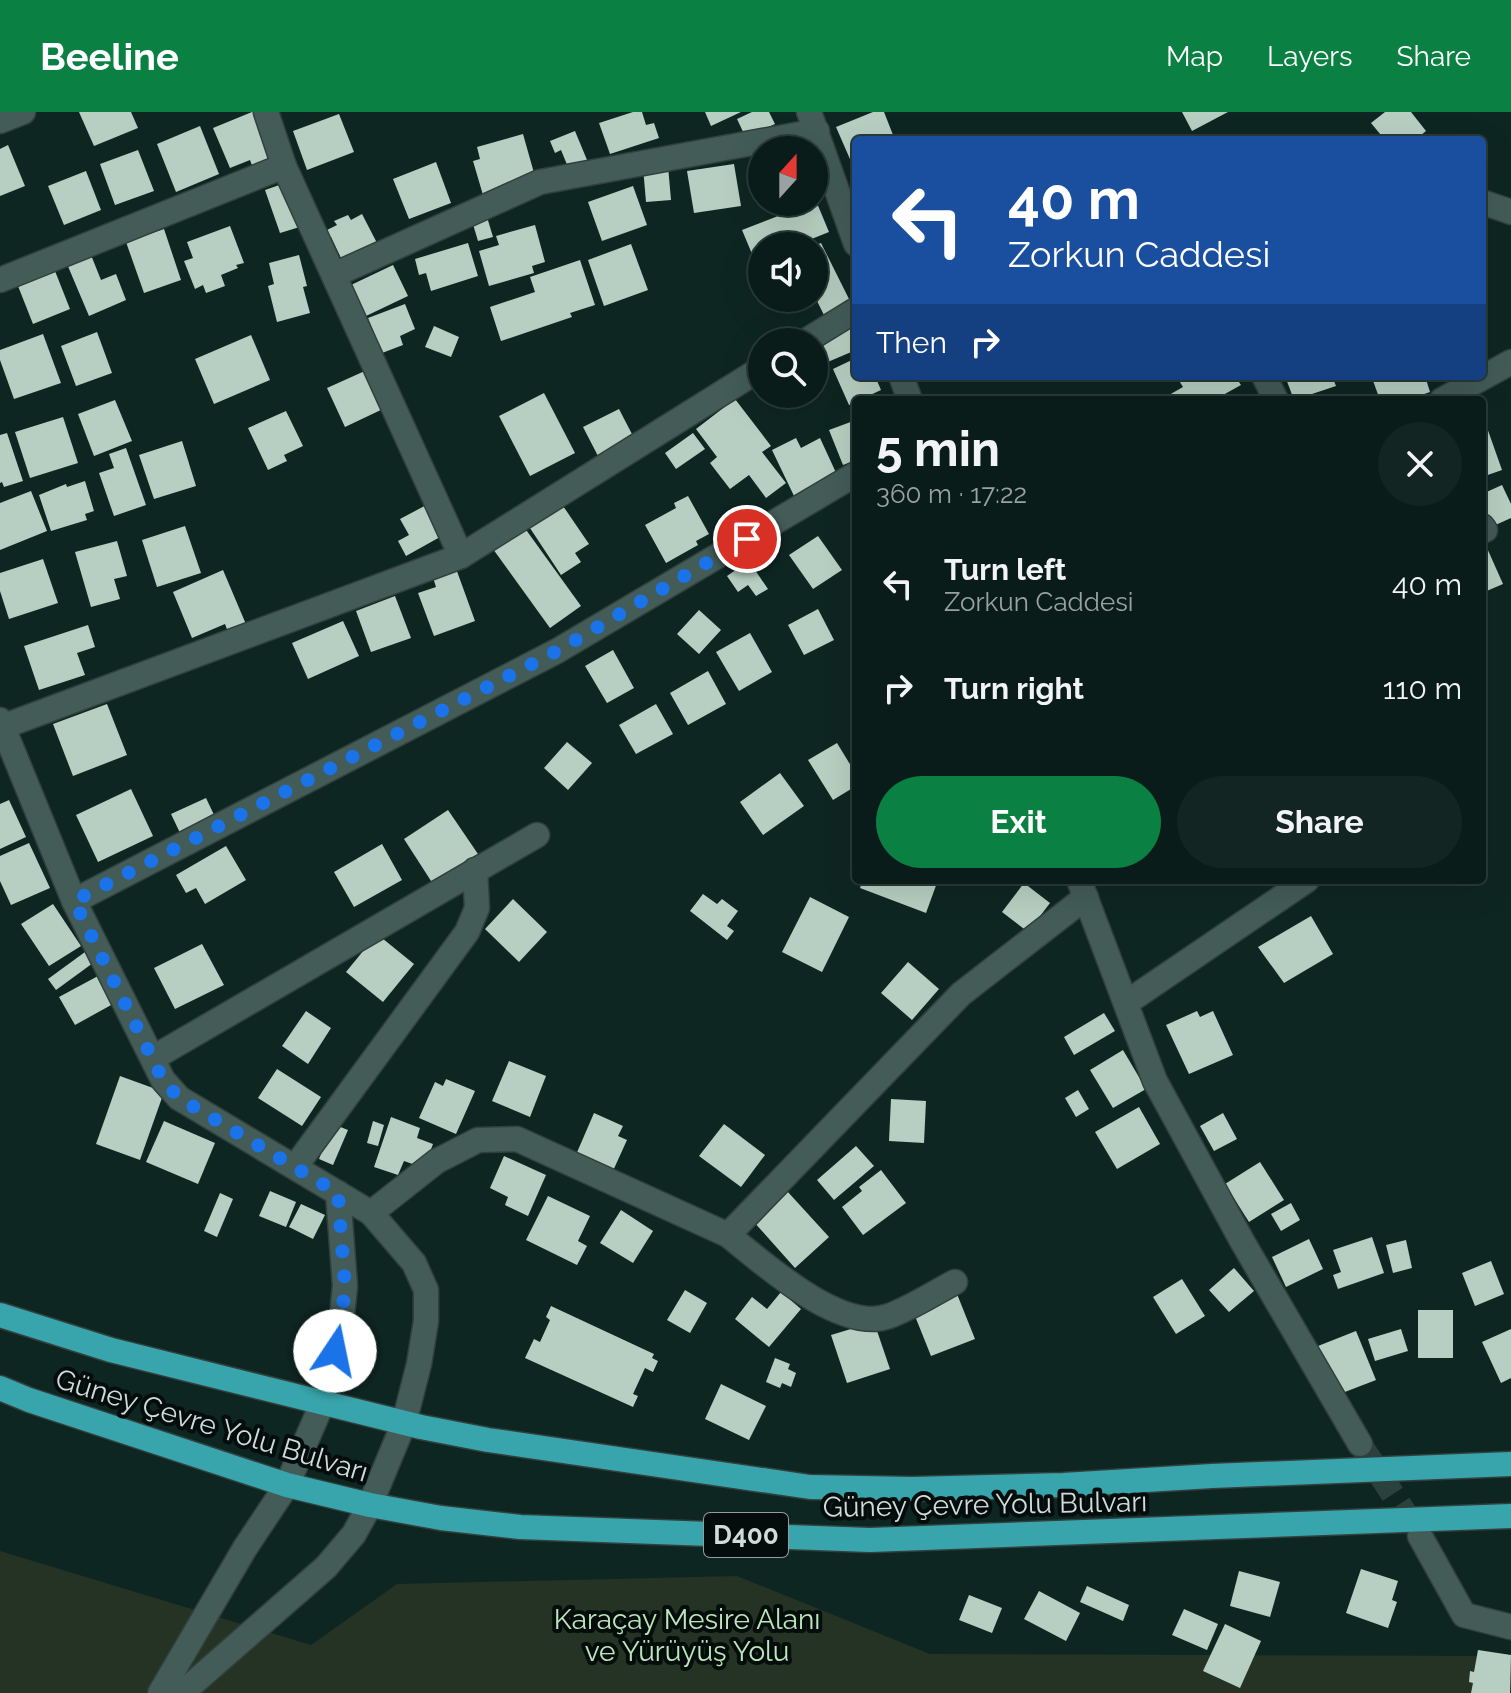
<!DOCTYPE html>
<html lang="en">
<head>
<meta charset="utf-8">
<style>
  body { margin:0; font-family:Raleway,sans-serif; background:#132523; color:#f1f3f6; height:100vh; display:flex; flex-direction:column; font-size:30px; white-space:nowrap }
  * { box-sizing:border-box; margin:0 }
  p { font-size:26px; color:#99a1a2 }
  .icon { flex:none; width:44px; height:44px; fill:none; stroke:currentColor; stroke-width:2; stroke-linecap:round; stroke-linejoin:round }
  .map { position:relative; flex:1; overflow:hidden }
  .sheet { position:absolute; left:852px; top:284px; width:634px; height:488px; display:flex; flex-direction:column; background:#0a1c1a; border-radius:8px; box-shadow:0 8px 32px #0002,0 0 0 2px #2a3a39 }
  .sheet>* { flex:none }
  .top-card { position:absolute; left:852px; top:24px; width:634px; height:244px; border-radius:8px; box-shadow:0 8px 32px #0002,0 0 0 2px #2a3a39; background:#1a4fa0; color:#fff; overflow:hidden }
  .needle { width:52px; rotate:21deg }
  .fabs { position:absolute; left:748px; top:24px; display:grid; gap:16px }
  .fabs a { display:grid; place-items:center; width:80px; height:80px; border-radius:50%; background:#0a1c1a; box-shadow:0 8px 32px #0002,0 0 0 2px #2a3a39; font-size:40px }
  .pin { position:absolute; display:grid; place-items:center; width:68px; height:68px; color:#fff; margin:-34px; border:4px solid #fff; border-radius:50%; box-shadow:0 2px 8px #0007 }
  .me { position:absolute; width:88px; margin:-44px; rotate:11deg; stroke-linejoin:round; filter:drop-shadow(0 0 6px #0008) }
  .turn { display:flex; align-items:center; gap:28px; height:168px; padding:0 24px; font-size:36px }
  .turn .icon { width:104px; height:104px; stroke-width:2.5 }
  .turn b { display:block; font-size:56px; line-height:68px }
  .then { display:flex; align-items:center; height:76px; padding:0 24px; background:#0003; gap:16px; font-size:30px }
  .round { display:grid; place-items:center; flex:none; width:84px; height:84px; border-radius:42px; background:#132523 }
  .overview { display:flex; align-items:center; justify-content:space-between; height:136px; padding:0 24px }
  h1 { font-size:48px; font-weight:700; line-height:60px }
  .cta { display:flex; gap:16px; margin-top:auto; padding:16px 24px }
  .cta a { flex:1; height:92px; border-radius:48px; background:#0b8043; color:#fff; font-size:32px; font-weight:700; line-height:92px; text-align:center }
  .cta a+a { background:#132523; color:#f1f3f6 }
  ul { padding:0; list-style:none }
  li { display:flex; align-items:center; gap:24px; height:104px; padding:0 24px }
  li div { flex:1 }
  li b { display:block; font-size:30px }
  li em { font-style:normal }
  header { display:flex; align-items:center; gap:48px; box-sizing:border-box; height:112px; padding:0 40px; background:#0b8043; color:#fff }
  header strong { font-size:38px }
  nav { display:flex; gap:44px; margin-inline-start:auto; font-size:28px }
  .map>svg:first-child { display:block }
  .green { fill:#243323 }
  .building { fill:#b7cfc2 }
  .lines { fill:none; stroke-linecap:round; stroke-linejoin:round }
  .minor-tunnel { stroke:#2b413e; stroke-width:24; stroke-dasharray:24 12; stroke-linecap:butt }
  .minor-casing { stroke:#32403d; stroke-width:27 }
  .highway-casing { stroke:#32403d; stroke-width:27 }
  .minor { stroke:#435c58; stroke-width:24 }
  .highway { stroke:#38a5ac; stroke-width:24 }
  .route { stroke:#1a73e8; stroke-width:14; stroke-dasharray:0 25.2 }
  .labels { text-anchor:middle; stroke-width:8; stroke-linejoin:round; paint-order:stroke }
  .shield { fill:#040d0b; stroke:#929f9c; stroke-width:2 }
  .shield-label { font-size:26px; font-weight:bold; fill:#cfddda }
  .street-label { font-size:28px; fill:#cfddda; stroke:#040d0b }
  .park-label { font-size:28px; fill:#bce6bb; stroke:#040d0b }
</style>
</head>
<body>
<header>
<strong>Beeline</strong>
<nav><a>Map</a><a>Layers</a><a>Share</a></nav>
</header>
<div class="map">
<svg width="1511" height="1581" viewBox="0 0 1511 1581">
  <rect width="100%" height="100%" fill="#0e2622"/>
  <polygon class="green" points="0,1439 311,1533 397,1472 737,1464 930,1542 1490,1544 1511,1553 1511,1581 0,1581"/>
  <g class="building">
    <polygon points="79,0 131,0 138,16 94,34"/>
    <polygon points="252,0 257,0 276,46 253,56 250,48 230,56 213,16"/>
    <polygon points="633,0 642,0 646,13 654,11 659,26 610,42 599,11"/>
    <polygon points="705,0 741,0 711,14"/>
    <polygon points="752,0 769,0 775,12 746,26 737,7"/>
    <polygon points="873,0 884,0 895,28 856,28 856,52 853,54 836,15"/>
    <polygon points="1182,0 1228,0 1192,19"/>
    <polygon points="1385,0 1411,0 1426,19 1415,28 1385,28 1371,11"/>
    <polygon points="339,2 354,40 307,58 293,19"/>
    <polygon points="200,14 219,62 176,80 157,32"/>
    <polygon points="575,19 587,48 568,55 561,38 555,41 550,29"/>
    <polygon points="523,22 536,68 483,83 473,49 480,47 477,35"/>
    <polygon points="8,33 25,74 0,84 0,37"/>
    <polygon points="138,38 154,79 115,93 100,52"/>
    <polygon points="436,50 451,91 409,107 393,67"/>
    <polygon points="734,52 741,94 694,101 687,59"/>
    <polygon points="668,54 671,88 646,90 643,55"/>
    <polygon points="86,59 101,98 64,113 48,74"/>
    <polygon points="288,70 303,114 280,121 265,78"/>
    <polygon points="633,74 647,113 602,129 588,90"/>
    <polygon points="814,84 829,120 794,134 762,134 762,147 755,149 742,118 814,90"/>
    <polygon points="362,102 377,131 342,148 331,125 324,128 321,121 337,113 334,109 348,103 351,108"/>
    <polygon points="487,105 493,125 478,129 472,109"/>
    <polygon points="535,113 545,150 532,154 534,161 489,174 479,139 499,133 496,124"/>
    <polygon points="230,114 244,151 236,153 238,156 221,163 225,174 206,181 203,173 195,177 184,149 193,146 187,130"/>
    <polygon points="164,117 181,168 144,181 126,130"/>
    <polygon points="468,131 478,164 431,179 426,161 419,163 415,147"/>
    <polygon points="821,131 851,191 825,205 816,187 802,193 799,186 814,186 814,134"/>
    <polygon points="631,132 648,178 604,194 588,148"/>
    <polygon points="91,143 101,168 116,162 126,188 89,204 67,152"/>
    <polygon points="299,143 307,174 303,175 310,201 277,210 268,174 274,172 269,151"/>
    <polygon points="580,148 595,193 570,201 572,205 501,229 490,195 535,180 530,165"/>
    <polygon points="393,153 408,184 366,204 351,173"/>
    <polygon points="55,159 70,197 33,212 18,174"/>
    <polygon points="405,192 415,217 400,224 403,233 382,241 368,206"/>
    <polygon points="856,208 856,238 823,252 814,232"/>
    <polygon points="434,214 459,225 451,245 425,235"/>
    <polygon points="97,220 112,261 76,274 61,234"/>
    <polygon points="43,222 61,271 14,287 0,248 0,238"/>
    <polygon points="251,223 270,268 214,292 195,247"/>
    <polygon points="856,246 856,264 875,264 881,278 849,293 833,257"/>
    <polygon points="367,258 385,296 345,315 327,276"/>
    <polygon points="1184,264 1235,264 1241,273 1214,288 1172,288 1169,283 1183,275 1178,267"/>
    <polygon points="1285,264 1332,264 1336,274 1294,288"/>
    <polygon points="1377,264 1425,264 1430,280 1407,288 1380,288 1372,266"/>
    <polygon points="544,281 575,341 530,364 499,304"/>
    <polygon points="735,287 771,334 762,340 786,371 766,386 749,363 730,377 710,351 717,345 696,317"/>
    <polygon points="115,288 132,329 94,344 78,302"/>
    <polygon points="619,297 634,326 598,344 583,315"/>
    <polygon points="286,299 303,334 284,343 287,349 268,358 248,316"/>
    <polygon points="63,305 78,351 30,366 15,320"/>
    <polygon points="856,308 856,348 843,353 829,318"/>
    <polygon points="1485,310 1502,358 1482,365 1482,311"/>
    <polygon points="7,321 23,369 4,375 2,370 0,371 0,323"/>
    <polygon points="693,321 705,337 676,357 665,341"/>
    <polygon points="796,326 801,336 820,326 838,365 795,386 772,338"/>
    <polygon points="182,329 196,374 154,387 139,343"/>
    <polygon points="126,336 146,393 114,404 99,361 114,356 109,342"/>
    <polygon points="85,369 94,399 85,402 87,408 51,419 39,383 66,372 67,375"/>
    <polygon points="1502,373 1511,392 1511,406 1491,415 1482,396 1482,382"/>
    <polygon points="31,379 47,419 0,438 0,391"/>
    <polygon points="688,384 709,422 696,429 698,433 666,451 645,413 676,396 674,391"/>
    <polygon points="432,390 449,420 406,444 398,429 409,423 400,407"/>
    <polygon points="561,391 589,432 575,441 581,450 561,463 528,413"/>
    <polygon points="185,414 201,461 157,475 142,428"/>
    <polygon points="524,415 581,494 550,516 493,437"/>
    <polygon points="818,424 842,458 813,477 789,443"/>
    <polygon points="117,429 127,464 114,467 120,487 91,495 75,440"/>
    <polygon points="1487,436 1503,472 1482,481 1482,438"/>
    <polygon points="742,439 768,477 756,484 748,473 738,480 727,464 740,455 733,445"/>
    <polygon points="43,447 58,491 9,507 0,479 0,461"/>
    <polygon points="454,451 475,509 434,524 418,481 436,475 431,459"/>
    <polygon points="223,458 248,517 230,525 225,512 192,526 173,480"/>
    <polygon points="395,484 411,526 371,540 356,499"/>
    <polygon points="818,497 834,528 804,543 788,513"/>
    <polygon points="699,498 721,518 699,542 677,522"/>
    <polygon points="343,509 359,544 308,567 292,531"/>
    <polygon points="88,513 95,535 77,541 85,563 39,578 24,534"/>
    <polygon points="750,521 772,560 739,579 716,540"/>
    <polygon points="613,538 634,576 607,591 585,554"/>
    <polygon points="708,559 726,592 688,613 670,581"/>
    <polygon points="107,592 127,643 73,664 53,612"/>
    <polygon points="656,592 673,622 636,642 619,613"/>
    <polygon points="567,630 592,651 568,678 544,656"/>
    <polygon points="837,631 856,662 856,674 833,688 808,648"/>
    <polygon points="780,661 804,694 763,723 740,690"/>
    <polygon points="131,677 153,724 98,750 76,703"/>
    <polygon points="206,686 216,707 181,723 171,702"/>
    <polygon points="9,688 26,725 0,737 0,692"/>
    <polygon points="448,698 478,742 433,772 404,727"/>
    <polygon points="29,731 50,776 11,793 0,769 0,744"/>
    <polygon points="382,732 402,768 354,795 334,760"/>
    <polygon points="226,734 246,768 205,792 196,776 186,781 176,763"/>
    <polygon points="863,768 938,768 926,801 860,776"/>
    <polygon points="1024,771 1050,791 1028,820 1002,800"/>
    <polygon points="703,782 717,792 722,787 738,799 727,814 734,819 727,828 690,799"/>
    <polygon points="810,785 849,805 822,860 782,840"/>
    <polygon points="513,787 547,820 519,850 485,817"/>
    <polygon points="53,792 81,834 49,854 21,812"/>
    <polygon points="1311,804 1333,842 1284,871 1258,835"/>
    <polygon points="377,822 414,852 383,890 346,860"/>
    <polygon points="202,832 224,873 175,897 154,856"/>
    <polygon points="85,840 93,851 56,878 48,867"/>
    <polygon points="908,850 939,877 912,908 881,881"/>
    <polygon points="98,864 113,892 75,913 59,885"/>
    <polygon points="306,899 331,916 308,952 282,934"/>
    <polygon points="1197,899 1200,905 1213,899 1233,943 1189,962 1166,913"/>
    <polygon points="1104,901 1115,919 1074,943 1064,925"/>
    <polygon points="1123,938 1146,977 1113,996 1090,958"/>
    <polygon points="509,949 546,964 530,1005 492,989"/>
    <polygon points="277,957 321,985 302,1014 258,986"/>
    <polygon points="120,964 164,980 140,1048 96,1032"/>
    <polygon points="446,967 475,979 456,1022 419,1006 435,970 443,974"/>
    <polygon points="1078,978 1089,997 1076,1005 1065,986"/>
    <polygon points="891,987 926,989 924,1031 889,1029"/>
    <polygon points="1139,995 1160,1032 1117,1057 1095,1020"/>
    <polygon points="594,1001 623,1014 618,1024 627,1028 612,1061 575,1045"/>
    <polygon points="1223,1001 1237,1027 1214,1039 1200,1014"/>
    <polygon points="391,1005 420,1016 417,1026 433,1032 424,1056 404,1049 398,1063 374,1055"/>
    <polygon points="164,1009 215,1031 198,1072 146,1050"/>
    <polygon points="373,1009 384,1013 378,1034 367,1031"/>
    <polygon points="333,1012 348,1018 333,1053 319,1047"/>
    <polygon points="724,1012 765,1043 741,1075 699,1044"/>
    <polygon points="856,1034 874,1054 834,1088 817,1068"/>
    <polygon points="504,1044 546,1063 528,1104 505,1093 508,1085 490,1076"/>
    <polygon points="1260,1050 1284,1088 1249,1110 1225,1072"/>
    <polygon points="881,1058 906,1091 863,1123 842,1095 862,1079 859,1075"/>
    <polygon points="270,1079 296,1090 286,1115 259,1104"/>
    <polygon points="787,1079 829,1125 795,1156 753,1109"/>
    <polygon points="220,1081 233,1087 217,1125 204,1119"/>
    <polygon points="548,1084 590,1104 578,1129 587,1134 577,1153 526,1128"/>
    <polygon points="1291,1091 1300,1108 1281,1119 1271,1102"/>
    <polygon points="301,1092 325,1103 313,1127 289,1115"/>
    <polygon points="621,1098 653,1119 633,1151 600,1131"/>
    <polygon points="1372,1125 1384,1161 1338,1177 1333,1163 1341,1160 1333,1138"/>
    <polygon points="1309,1127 1323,1157 1286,1175 1272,1145"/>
    <polygon points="1406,1128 1412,1156 1393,1161 1386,1133"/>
    <polygon points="1491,1149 1504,1182 1475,1194 1462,1161"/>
    <polygon points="1234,1156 1254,1179 1229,1200 1209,1178"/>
    <polygon points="1182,1167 1205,1204 1176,1222 1153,1185"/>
    <polygon points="685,1178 707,1191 690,1221 667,1208"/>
    <polygon points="781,1180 801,1197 769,1235 735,1207 752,1185 767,1197"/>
    <polygon points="957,1182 975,1227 931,1244 913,1199"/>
    <polygon points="551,1194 654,1242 652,1246 658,1249 653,1260 645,1256 633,1282 638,1284 633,1295 525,1246 534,1227 540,1230 550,1208 546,1205"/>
    <rect x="1418" y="1198" width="35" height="48"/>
    <polygon points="874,1210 890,1257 847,1271 831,1223"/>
    <polygon points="1401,1217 1408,1239 1375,1249 1368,1227"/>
    <polygon points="1511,1217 1511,1266 1501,1271 1482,1230"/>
    <polygon points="1356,1219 1376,1268 1337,1283 1318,1234"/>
    <polygon points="775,1246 790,1252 788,1257 796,1261 791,1275 782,1271 780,1276 766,1270"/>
    <polygon points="721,1272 766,1294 749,1328 705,1307"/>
    <polygon points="1361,1457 1398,1469 1392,1488 1397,1490 1388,1516 1346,1501"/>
    <polygon points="1239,1459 1280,1470 1270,1505 1230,1494"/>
    <polygon points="1087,1474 1129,1493 1123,1509 1080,1490"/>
    <polygon points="1039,1479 1080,1501 1066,1529 1024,1507"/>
    <polygon points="969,1483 1002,1496 992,1521 959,1508"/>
    <polygon points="1184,1497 1218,1512 1207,1538 1172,1523"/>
    <polygon points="1225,1512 1261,1529 1240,1576 1203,1559"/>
    <polygon points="1478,1538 1511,1543 1510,1581 1471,1581 1473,1571 1469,1570 1470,1559 1474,1560"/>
  </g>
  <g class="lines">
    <polyline class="minor-tunnel" points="1360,1332 1420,1424"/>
    <defs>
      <g id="minor">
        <polyline points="266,0 284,54 461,444"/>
        <polyline points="809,0 856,132"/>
        <polyline points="0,9 23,0"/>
        <polyline points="1482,90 1511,100"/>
        <polyline points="334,163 540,70 817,19"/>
        <polyline points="0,168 284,54"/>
        <polyline points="804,230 856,198"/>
        <polyline points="901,264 910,288"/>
        <polyline points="1264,264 1276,288"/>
        <polyline points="1442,288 1511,250"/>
        <polyline points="1482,414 1485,418"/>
        <polyline points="0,608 74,789 163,968 179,986 371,1101 414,1151 426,1178 426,1209 419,1252 404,1311 370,1393 354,1422 326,1455 182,1581"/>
        <polyline points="2,615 461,444 762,256"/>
        <polyline points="1079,768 1155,969 1242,1129 1360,1332"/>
        <polyline points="74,789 557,539 856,362"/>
        <polyline points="1126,891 1307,768"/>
        <polyline points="153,946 537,723"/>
        <polyline points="295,1055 467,820 477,796 475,758"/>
        <polyline points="371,1101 437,1049 478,1028 517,1027 728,1123 961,882 1086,785"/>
        <path d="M728 1123C763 1151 841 1222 889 1204 911 1196 934 1181 955 1170"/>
        <polyline points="1420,1424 1464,1503 1511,1515"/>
        <polyline points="160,1581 245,1436 287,1373 322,1292 341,1213 345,1174 338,1081"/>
      </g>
      <g id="highway">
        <polyline points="0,1203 111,1238 421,1315 488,1328 810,1375 912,1377 1063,1373 1212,1364 1511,1352"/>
        <polyline points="0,1276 29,1288 287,1373 370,1393 441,1406 520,1415 870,1428 1511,1404"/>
      </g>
    </defs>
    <use href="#minor" class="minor-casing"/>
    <use href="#highway" class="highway-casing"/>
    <use href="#minor" class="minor"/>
    <use href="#highway" class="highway"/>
  </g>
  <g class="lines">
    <polyline class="route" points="335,1239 341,1213 345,1174 338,1081 179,986 163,968 74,789 557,539 747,427"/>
  </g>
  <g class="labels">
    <rect class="shield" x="704" y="1401" width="84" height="44" rx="6"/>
    <g class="shield-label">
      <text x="746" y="1432">D400</text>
    </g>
    <g class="street-label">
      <text transform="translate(212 1313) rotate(17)" y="10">Güney Çevre Yolu Bulvarı</text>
      <text transform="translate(985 1392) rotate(-1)" y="10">Güney Çevre Yolu Bulvarı</text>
    </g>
    <g class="park-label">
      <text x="687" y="1517">Karaçay Mesire Alanı<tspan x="687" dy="32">ve Yürüyüş Yolu</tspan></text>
    </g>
  </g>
</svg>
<div class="fabs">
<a><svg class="needle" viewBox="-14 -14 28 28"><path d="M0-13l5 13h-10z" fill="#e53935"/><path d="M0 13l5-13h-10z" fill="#99a1a2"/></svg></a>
<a><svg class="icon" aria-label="sound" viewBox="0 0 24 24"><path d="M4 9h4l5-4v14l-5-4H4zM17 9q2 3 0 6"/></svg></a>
<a><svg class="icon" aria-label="search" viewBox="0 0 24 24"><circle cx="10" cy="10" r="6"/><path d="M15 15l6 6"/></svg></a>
</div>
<div class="pin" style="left:747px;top:427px;background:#d93025"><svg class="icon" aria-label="arrive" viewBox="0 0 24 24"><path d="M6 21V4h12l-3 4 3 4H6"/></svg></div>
<svg class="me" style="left:335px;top:1239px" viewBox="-20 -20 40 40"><circle r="19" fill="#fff"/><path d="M0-13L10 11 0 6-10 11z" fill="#1a73e8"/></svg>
<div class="top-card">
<div class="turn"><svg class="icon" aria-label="left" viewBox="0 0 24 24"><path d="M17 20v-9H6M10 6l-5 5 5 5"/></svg><div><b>40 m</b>Zorkun Caddesi</div></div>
<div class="then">Then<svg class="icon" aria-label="right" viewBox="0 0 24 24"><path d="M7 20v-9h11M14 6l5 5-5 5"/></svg></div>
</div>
<section class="sheet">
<div class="overview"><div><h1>5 min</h1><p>360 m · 17:22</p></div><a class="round"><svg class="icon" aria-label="close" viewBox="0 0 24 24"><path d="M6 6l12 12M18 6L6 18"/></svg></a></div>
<ul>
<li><svg class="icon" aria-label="left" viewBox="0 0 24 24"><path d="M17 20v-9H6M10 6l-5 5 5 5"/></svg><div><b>Turn left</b><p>Zorkun Caddesi</p></div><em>40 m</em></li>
<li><svg class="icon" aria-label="right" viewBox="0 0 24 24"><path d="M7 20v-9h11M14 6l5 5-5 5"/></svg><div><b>Turn right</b></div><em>110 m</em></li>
</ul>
<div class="cta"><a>Exit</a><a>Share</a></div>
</section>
</div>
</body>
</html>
